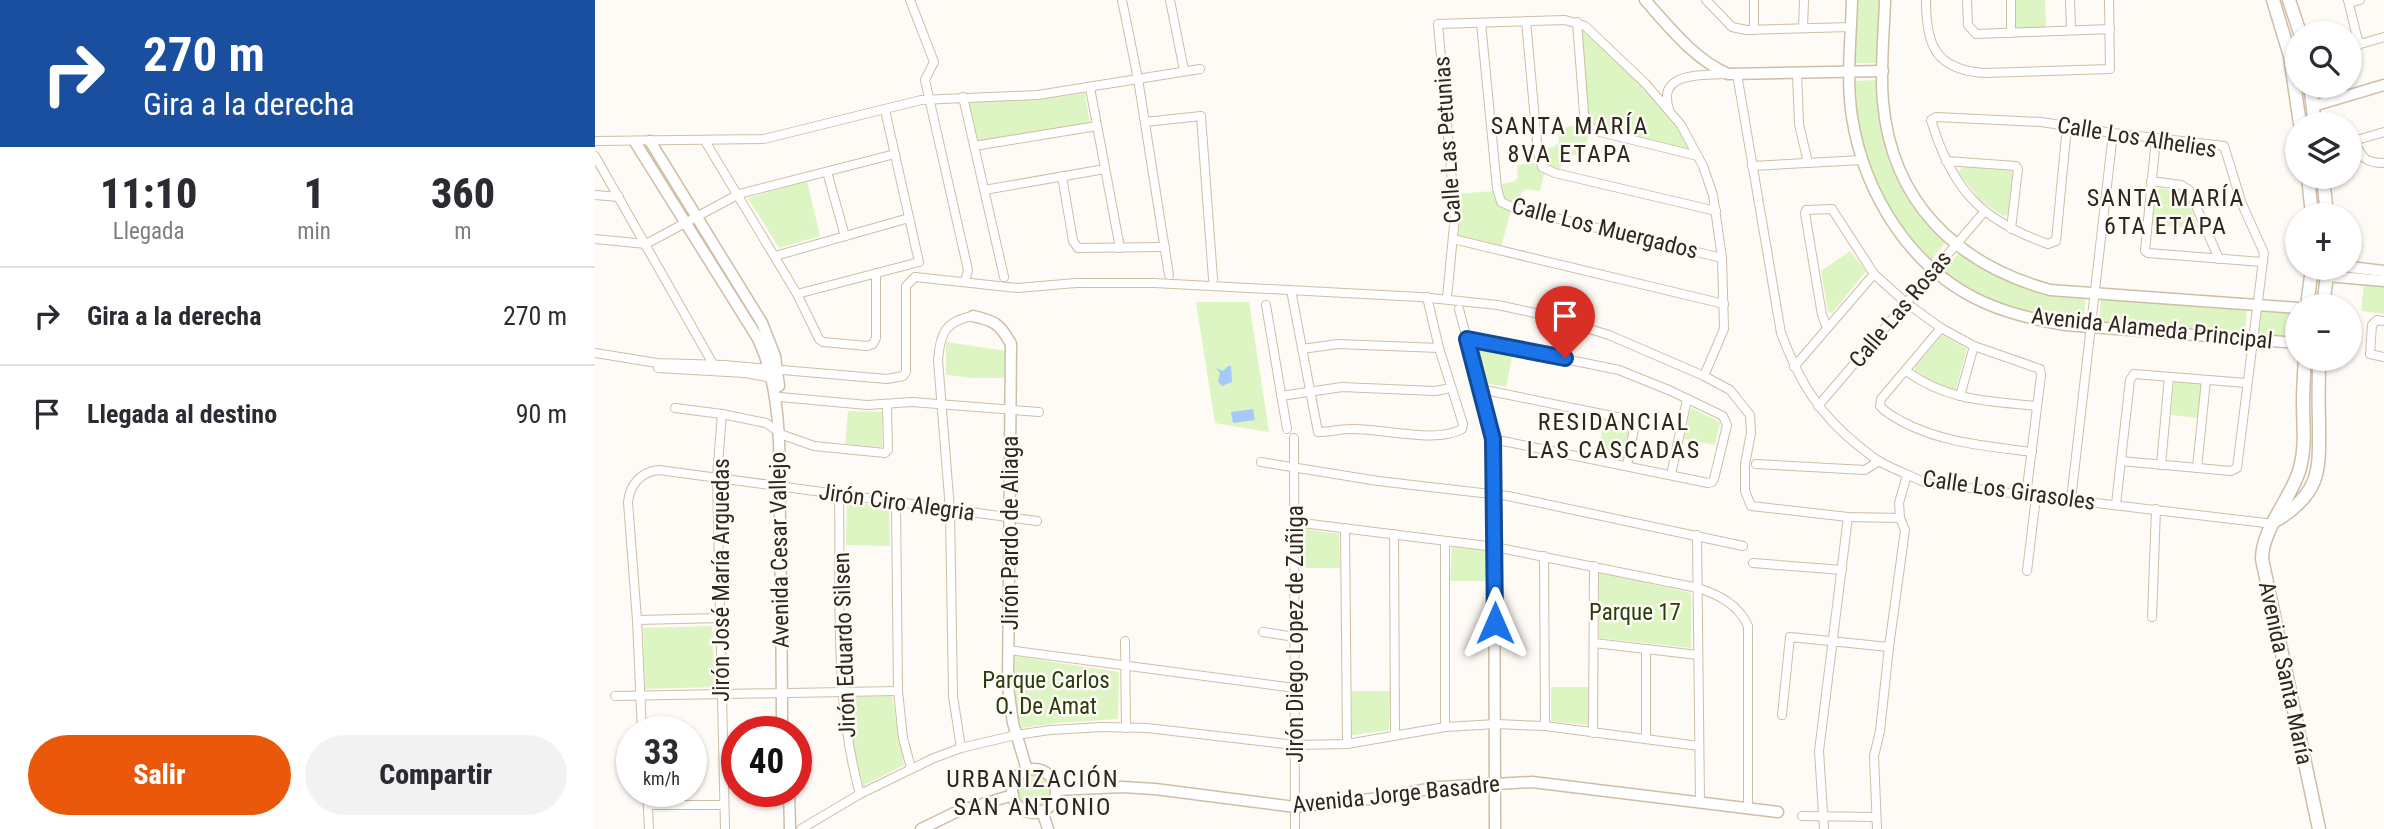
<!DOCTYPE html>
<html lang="es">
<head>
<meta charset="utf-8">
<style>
  body { margin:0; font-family:"Roboto Condensed",sans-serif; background:#f2f2f3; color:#2b2b33; height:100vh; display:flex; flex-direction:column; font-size:26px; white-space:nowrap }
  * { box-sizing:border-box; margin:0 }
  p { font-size:23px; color:#7c7c81 }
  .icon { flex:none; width:38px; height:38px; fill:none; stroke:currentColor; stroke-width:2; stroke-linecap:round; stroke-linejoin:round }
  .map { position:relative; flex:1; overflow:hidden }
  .details { display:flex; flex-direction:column; background:#fff; width:595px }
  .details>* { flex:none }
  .banner { background:#1a4fa0; color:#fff; overflow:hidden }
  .fabs { position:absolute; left:1690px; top:21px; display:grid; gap:14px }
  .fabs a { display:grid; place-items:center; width:77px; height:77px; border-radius:50%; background:#fff; box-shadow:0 2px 5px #0004; font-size:35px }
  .speed { position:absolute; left:21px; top:716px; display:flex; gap:14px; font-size:35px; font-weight:700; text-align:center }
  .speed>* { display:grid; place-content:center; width:91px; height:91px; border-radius:50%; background:#fff; box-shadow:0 2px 5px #0004; line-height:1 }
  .speed small { font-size:18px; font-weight:400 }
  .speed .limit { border:10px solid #d22; background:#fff; color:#111 }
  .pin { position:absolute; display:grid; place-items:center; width:60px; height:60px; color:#fff; margin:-72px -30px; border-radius:50% 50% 50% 0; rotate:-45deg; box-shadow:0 0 7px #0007 }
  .pin .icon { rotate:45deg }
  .me { position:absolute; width:77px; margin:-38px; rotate:0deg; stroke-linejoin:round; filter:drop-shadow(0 0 5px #0008) }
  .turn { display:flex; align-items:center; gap:24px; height:147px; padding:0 28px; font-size:32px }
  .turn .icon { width:91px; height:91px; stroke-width:2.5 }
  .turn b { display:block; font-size:49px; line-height:60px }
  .eta { display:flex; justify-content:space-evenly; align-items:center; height:119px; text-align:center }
  .eta b { font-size:42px; font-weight:800; line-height:49px }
  .primary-button { display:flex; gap:14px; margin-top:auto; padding:14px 28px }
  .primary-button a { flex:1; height:80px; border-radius:42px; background:#ea580c; color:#fff; font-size:28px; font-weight:800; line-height:80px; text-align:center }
  .primary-button a+a { background:#f2f2f3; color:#2b2b33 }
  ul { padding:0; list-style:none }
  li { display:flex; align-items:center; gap:21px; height:98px; padding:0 28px; border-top:2px solid #e1e1e2 }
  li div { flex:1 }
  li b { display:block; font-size:26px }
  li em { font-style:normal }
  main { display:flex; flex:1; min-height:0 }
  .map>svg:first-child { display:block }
  .green { fill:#ddf5c2 }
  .water { fill:#a7c8fb }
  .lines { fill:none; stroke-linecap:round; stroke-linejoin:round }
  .minor-casing { stroke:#cfbea6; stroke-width:10 }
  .tertiary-casing { stroke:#cfbea6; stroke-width:13 }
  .secondary-casing { stroke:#cfbea6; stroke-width:15 }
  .minor { stroke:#fff; stroke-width:8 }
  .tertiary { stroke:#fff; stroke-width:10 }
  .secondary { stroke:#fff; stroke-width:12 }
  .route-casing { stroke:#114b97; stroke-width:18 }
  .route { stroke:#1a73e8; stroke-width:12 }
  .labels { text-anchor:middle; stroke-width:5; stroke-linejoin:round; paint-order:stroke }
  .street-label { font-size:23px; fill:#2e271e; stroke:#fefaf5 }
  .park-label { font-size:23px; fill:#293d0a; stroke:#fefaf5 }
  .neighbourhood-label { font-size:24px; letter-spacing:2px; fill:#2e271e; stroke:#fefaf5 }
</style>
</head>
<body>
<main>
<section class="details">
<div class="banner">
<div class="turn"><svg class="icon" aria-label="right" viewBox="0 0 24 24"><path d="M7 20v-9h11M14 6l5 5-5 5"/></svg><div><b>270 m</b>Gira a la derecha</div></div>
</div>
<div class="eta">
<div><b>11:10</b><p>Llegada</p></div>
<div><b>1</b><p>min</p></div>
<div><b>360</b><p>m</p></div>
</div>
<ul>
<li><svg class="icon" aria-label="right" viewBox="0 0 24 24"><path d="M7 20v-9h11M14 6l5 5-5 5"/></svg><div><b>Gira a la derecha</b></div><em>270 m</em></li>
<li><svg class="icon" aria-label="arrive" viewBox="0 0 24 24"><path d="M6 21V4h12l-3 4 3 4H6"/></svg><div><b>Llegada al destino</b></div><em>90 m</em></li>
</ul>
<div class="primary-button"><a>Salir</a><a>Compartir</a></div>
</section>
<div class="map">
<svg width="1789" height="829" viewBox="0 0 1789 829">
  <rect width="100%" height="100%" fill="#fefaf5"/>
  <g class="green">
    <polygon points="1260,0 1286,0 1285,63 1259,63"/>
    <polygon points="1421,0 1450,0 1451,28 1421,28"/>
    <path d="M987 27C1027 64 1068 102 1096 150L1005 129 997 125 992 113Z"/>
    <polygon points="1284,80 1291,141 1352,241 1335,261 1322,249 1287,201 1261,125 1259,81"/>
    <polygon points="490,93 495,124 383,143 374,102 444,100"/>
    <polygon points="987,125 994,133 988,157 973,154 968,158 965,169 951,164 947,149 959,147 964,143 963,128"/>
    <polygon points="940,163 943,170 949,174 945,191 931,189 926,193 924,204 909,199 907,184 918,182 923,178 922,165"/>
    <polygon points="1368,167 1418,170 1413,215 1408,216 1385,200 1363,172"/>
    <polygon points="212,181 225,236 184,248 153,198"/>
    <polygon points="1561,188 1590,191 1603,228 1557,225"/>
    <polygon points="898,191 903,205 916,211 906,247 863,236 864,217 862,194"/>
    <polygon points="1255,251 1271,271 1237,313 1233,312 1226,271"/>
    <path d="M1365 252C1410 282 1437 292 1491 297L1488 322C1438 319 1388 302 1348 271Z"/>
    <polygon points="1769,284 1789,287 1789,314 1766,311"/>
    <polygon points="1506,297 1652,308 1650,335 1504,324"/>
    <polygon points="601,302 654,302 674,432 620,423"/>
    <polygon points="1664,309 1703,312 1703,339 1662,336"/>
    <polygon points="1347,335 1372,349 1361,388 1358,390 1338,382 1320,371 1320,367"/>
    <polygon points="351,342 411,351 411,378 379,378 351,375"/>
    <polygon points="878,345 918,352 911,387 889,383"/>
    <polygon points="1579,381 1606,384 1603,418 1576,415"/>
    <polygon points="1096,408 1125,422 1120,445 1089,439"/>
    <polygon points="253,411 287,412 287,447 250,444"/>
    <polygon points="1010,419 1032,424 1036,430 1030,459 1002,454"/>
    <polygon points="252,502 294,507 295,546 251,545"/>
    <polygon points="710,529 744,534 745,568 705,568 707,532"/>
    <polygon points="857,547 894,551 895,581 855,581"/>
    <polygon points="1004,572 1096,593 1096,648 1004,638"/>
    <polygon points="117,626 120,687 50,689 48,628"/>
    <polygon points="420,656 524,672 523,719 462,723 426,728 421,709"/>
    <polygon points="956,687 993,687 993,725 956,721"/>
    <polygon points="757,691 795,691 794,730 757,735"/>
    <polygon points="297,696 309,765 268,786 259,750 252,697"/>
    <circle cx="439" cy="791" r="17"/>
  </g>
  <g class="water">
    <polygon points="633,366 636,366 637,382 627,386 623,382 625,373 621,368 628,371"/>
    <polygon points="658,409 660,420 638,423 636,412"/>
  </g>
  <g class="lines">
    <defs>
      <g id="minor">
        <polyline points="315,0 339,62 330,80 373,270 370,281"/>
        <polyline points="527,0 543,79 574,275"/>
        <polyline points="575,0 589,70"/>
        <polyline points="1111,0 1137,27 1151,30 1256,27"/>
        <path d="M1331 0C1331 45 1340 69 1388 73L1515 69 1514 0"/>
        <polyline points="1372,0 1373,25 1381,34 1515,29"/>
        <polyline points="1475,0 1476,30"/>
        <polyline points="1753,0 1764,45"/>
        <polyline points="1754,3 1765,0"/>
        <polyline points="931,21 943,153 947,167 960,173 1121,211"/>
        <polyline points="982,22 989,113 993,126 1001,131 1103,156"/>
        <polyline points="886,23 902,188 906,202 919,208 1127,258"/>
        <polyline points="1208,28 1209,0"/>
        <polyline points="1159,30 1159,0"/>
        <polyline points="1416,33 1416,0"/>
        <polyline points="1755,47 1789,37"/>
        <polyline points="1202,73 1204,124 1213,163"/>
        <path d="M1142 74 1186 333C1204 381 1224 415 1265 447 1272 452 1279 459 1287 463 1301 470 1316 476 1331 483L1679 524"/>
        <polyline points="495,88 525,248"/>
        <polyline points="368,97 409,277"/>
        <path d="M1074 109C1061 71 1110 75 1133 74"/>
        <polyline points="550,122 606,116 618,279"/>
        <path d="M1472 126 1461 241 1453 244C1385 220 1357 189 1336 120L1341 117 1446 122 1518 133 1629 146 1647 204 1669 253 1642 468 1636 471 1526 461"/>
        <polyline points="1561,138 1550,251 1553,253 1667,262"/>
        <polyline points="0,141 169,139 326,100 443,95 605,69"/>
        <polyline points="110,141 202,294 224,339 228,342 272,346 278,344 281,338 281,273"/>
        <path d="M1759 141C1767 158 1770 163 1789 163"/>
        <polyline points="1755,142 1789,132"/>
        <polyline points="379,146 502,126"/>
        <polyline points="0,156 118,364"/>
        <polyline points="1351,161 1421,166 1423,169 1416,229"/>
        <polyline points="1157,166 1267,160"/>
        <polyline points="232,172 250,236"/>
        <polyline points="467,176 478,241 483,248 570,247"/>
        <polyline points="1556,181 1586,185 1594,190 1624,259"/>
        <polyline points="389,190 510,169"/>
        <polyline points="0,195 24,197"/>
        <polyline points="0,239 51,244 144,194 300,154"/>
        <polyline points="858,239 1129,304"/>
        <polyline points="180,256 314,218"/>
        <path d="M696 290 723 432C734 432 745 429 756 429 787 428 841 444 867 429L868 424 844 348 832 297"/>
        <polyline points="202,294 324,262 290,110"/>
        <polyline points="852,298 860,215 843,24 970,20 990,26 1050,83 1086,125 1108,166 1118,195 1127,258 1129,329 1109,376"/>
        <polyline points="671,305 692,429"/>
        <polyline points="864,309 898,439 899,467"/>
        <polyline points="1789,321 1782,320 1777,325 1775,354 1789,357"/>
        <polyline points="1232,328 1227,315 1210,213 1211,210 1237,209 1279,274 1310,302 1346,328 1379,346 1445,369 1446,375 1431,496"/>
        <path d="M1346 328 1286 399 1285 406C1291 413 1299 417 1308 422 1348 443 1391 446 1437 452"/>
        <polyline points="872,339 1024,370 1076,391 1128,416 1132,425 1119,479 1117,482 1113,483 898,439"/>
        <polyline points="707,349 743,344 844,348"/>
        <polyline points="0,353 62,363 129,365 292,379 308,376 311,372 311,286 320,277 422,288 481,283 559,283 825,297 903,305 953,316 1014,335 1109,376 1135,390 1155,415 1156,433 1150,464 1150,491 1156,506 1253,517 1305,518"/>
        <polyline points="1199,367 1279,274"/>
        <polyline points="63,368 150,373 177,378"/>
        <path d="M1311 371C1353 401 1392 401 1442 406"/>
        <polyline points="885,389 1032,419 1039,429 1032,466"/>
        <polyline points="686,396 747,387 840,391 856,388"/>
        <polyline points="1365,396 1379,346"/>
        <polyline points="185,397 272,405 317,402 444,412"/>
        <polyline points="1223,406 1389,212"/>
        <polyline points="80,408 127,414 171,423 188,435 219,446 290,453 293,450 292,405"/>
        <polyline points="127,414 122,477 130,829"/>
        <polyline points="699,438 700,829"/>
        <polyline points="666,462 783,481 913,496 1148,546"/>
        <polyline points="1161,464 1270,470 1284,461"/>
        <polyline points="1566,465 1574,377"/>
        <polyline points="1602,468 1611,380"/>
        <polyline points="1076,475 1092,399"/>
        <path d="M244 494C246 592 238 699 265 794"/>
        <polyline points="1476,500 1518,133"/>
        <polyline points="301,503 303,691 308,738 316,768"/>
        <polyline points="1521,504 1535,380 1539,374 1651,383"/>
        <path d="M699 522 900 547 1103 588C1124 595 1143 604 1153 626V808"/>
        <polyline points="750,528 752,744"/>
        <polyline points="799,534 800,736"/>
        <polyline points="1102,535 1105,802"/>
        <polyline points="850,541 850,727"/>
        <polyline points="949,556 950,726"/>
        <polyline points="1158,563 1247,570"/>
        <polyline points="1432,571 1441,497"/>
        <polyline points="1557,617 1561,509"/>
        <polyline points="42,620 126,618"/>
        <polyline points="668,632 700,637"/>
        <polyline points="530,641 531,728"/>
        <polyline points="999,643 1103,655"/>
        <polyline points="414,650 700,688"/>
        <polyline points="20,696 303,691"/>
        <polyline points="1187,715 1195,637 1294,647"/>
        <path d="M47 732 42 620 33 502C35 484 46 472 64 470L442 521"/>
        <polyline points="998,733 999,566"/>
        <polyline points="1051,739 1051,649"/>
        <path d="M366 748 358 696 355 510 343 360C345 334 350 321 378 316"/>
        <polyline points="52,791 54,829"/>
        <polyline points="53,805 129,805"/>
        <polyline points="1207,816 1281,817"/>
        <polyline points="206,829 265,794 339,758 366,748 421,735 455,730 507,727 552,728 700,745 752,744 850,727 901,724 950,726 1104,746"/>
        <polyline points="1229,829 1224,751 1253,517"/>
        <polyline points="1282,829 1279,756 1285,731 1294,647 1310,530 1305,518 1304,503 1312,475"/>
      </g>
      <g id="tertiary">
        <path d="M1050 0C1075 28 1099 59 1133 74L1288 71"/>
        <path d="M1257 0C1256 39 1251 79 1257 117 1269 193 1315 269 1388 302 1414 314 1441 320 1470 325L1703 343"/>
        <path d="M1290 0C1289 34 1285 69 1288 102 1297 202 1361 264 1455 290L1703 308"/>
        <polyline points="1718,106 1789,85"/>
        <polyline points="55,141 167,323 180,356 184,386"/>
        <path d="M40 142 162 337C190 393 184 471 185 533 186 599 187 665 187 732"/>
        <polyline points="1755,267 1789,271"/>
        <polyline points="1732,276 1789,281"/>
        <path d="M378 316C400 321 405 324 416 344L413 687 418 723 432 770"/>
        <polyline points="899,467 900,829"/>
        <circle cx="439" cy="791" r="22"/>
        <polyline points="461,790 527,787 560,789 700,807 785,798 844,787 937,782 1183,812"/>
        <polyline points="194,791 195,829"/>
        <polyline points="447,811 453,829"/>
        <polyline points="326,829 361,812 418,795"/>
      </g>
      <g id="secondary">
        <polyline points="1678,0 1695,56 1705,124"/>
        <polyline points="1694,0 1705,33"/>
        <polyline points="1715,86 1720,124"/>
        <polyline points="1713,177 1717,215"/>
        <polyline points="1728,177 1732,215"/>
        <polyline points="1712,306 1717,268"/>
        <polyline points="1728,306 1733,268"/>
        <path d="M1710 359C1709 373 1708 388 1708 403 1708 426 1711 446 1705 468 1697 498 1667 528 1667 559L1724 829"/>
        <path d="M1682 520C1728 491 1724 468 1724 420 1723 400 1724 379 1724 359"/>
      </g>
    </defs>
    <use href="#minor" class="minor-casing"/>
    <use href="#tertiary" class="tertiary-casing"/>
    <use href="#secondary" class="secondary-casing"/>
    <use href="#minor" class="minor"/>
    <use href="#tertiary" class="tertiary"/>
    <use href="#secondary" class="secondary"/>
  </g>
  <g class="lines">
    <defs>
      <polyline id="route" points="900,623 898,439 872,339 970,358"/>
    </defs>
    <use href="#route" class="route-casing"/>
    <use href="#route" class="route"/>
  </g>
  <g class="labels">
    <g class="street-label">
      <text transform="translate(1542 137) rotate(9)" y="8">Calle Los Alhelies</text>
      <text transform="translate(852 140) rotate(-94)" y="8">Calle Las Petunias</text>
      <text transform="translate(1010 228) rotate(14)" y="8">Calle Los Muergados</text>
      <text transform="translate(1305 309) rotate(-50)" y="8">Calle Las Rosas</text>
      <text transform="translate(1557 328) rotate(6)" y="8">Avenida Alameda Principal</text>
      <text transform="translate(1414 490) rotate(8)" y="8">Calle Los Girasoles</text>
      <text transform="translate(302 502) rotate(8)" y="8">Jirón Ciro Alegria</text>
      <text transform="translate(415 533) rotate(-90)" y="8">Jirón Pardo de Aliaga</text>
      <text transform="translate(184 550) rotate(-91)" y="8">Avenida Cesar Vallejo</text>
      <text transform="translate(126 580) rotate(-90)" y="8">Jirón José María Arguedas</text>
      <text transform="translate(700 634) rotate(-90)" y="8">Jirón Diego Lopez de Zuñiga</text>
      <text transform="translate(249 645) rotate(-92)" y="8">Jirón Eduardo Silsen</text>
      <text transform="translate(1691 673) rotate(78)" y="8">Avenida Santa María</text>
      <text transform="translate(801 794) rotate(-6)" y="8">Avenida Jorge Basadre</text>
    </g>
    <g class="park-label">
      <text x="1040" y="620">Parque 17</text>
      <text x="451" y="688">Parque Carlos<tspan x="451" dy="26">O. De Amat</tspan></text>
    </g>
    <g class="neighbourhood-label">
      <text x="975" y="134">SANTA MARÍA<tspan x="975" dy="28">8VA ETAPA</tspan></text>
      <text x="1571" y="206">SANTA MARÍA<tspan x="1571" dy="28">6TA ETAPA</tspan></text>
      <text x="1019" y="430">RESIDANCIAL<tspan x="1019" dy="28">LAS CASCADAS</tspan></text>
      <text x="438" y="787">URBANIZACIÓN<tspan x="438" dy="28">SAN ANTONIO</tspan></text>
    </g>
  </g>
</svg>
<div class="fabs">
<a><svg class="icon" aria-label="search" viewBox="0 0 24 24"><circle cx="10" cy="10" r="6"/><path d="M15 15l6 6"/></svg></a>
<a><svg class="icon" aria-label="layers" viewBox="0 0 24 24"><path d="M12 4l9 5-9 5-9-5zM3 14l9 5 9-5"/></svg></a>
<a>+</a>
<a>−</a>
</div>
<div class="speed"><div>33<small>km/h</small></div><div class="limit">40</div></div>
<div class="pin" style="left:970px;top:358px;background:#d93025"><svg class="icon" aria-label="arrive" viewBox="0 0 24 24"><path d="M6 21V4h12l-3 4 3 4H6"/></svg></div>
<svg class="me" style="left:900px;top:623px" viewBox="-20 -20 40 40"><path d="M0-17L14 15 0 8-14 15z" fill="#1a73e8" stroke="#fff" stroke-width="4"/></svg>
</div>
</main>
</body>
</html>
